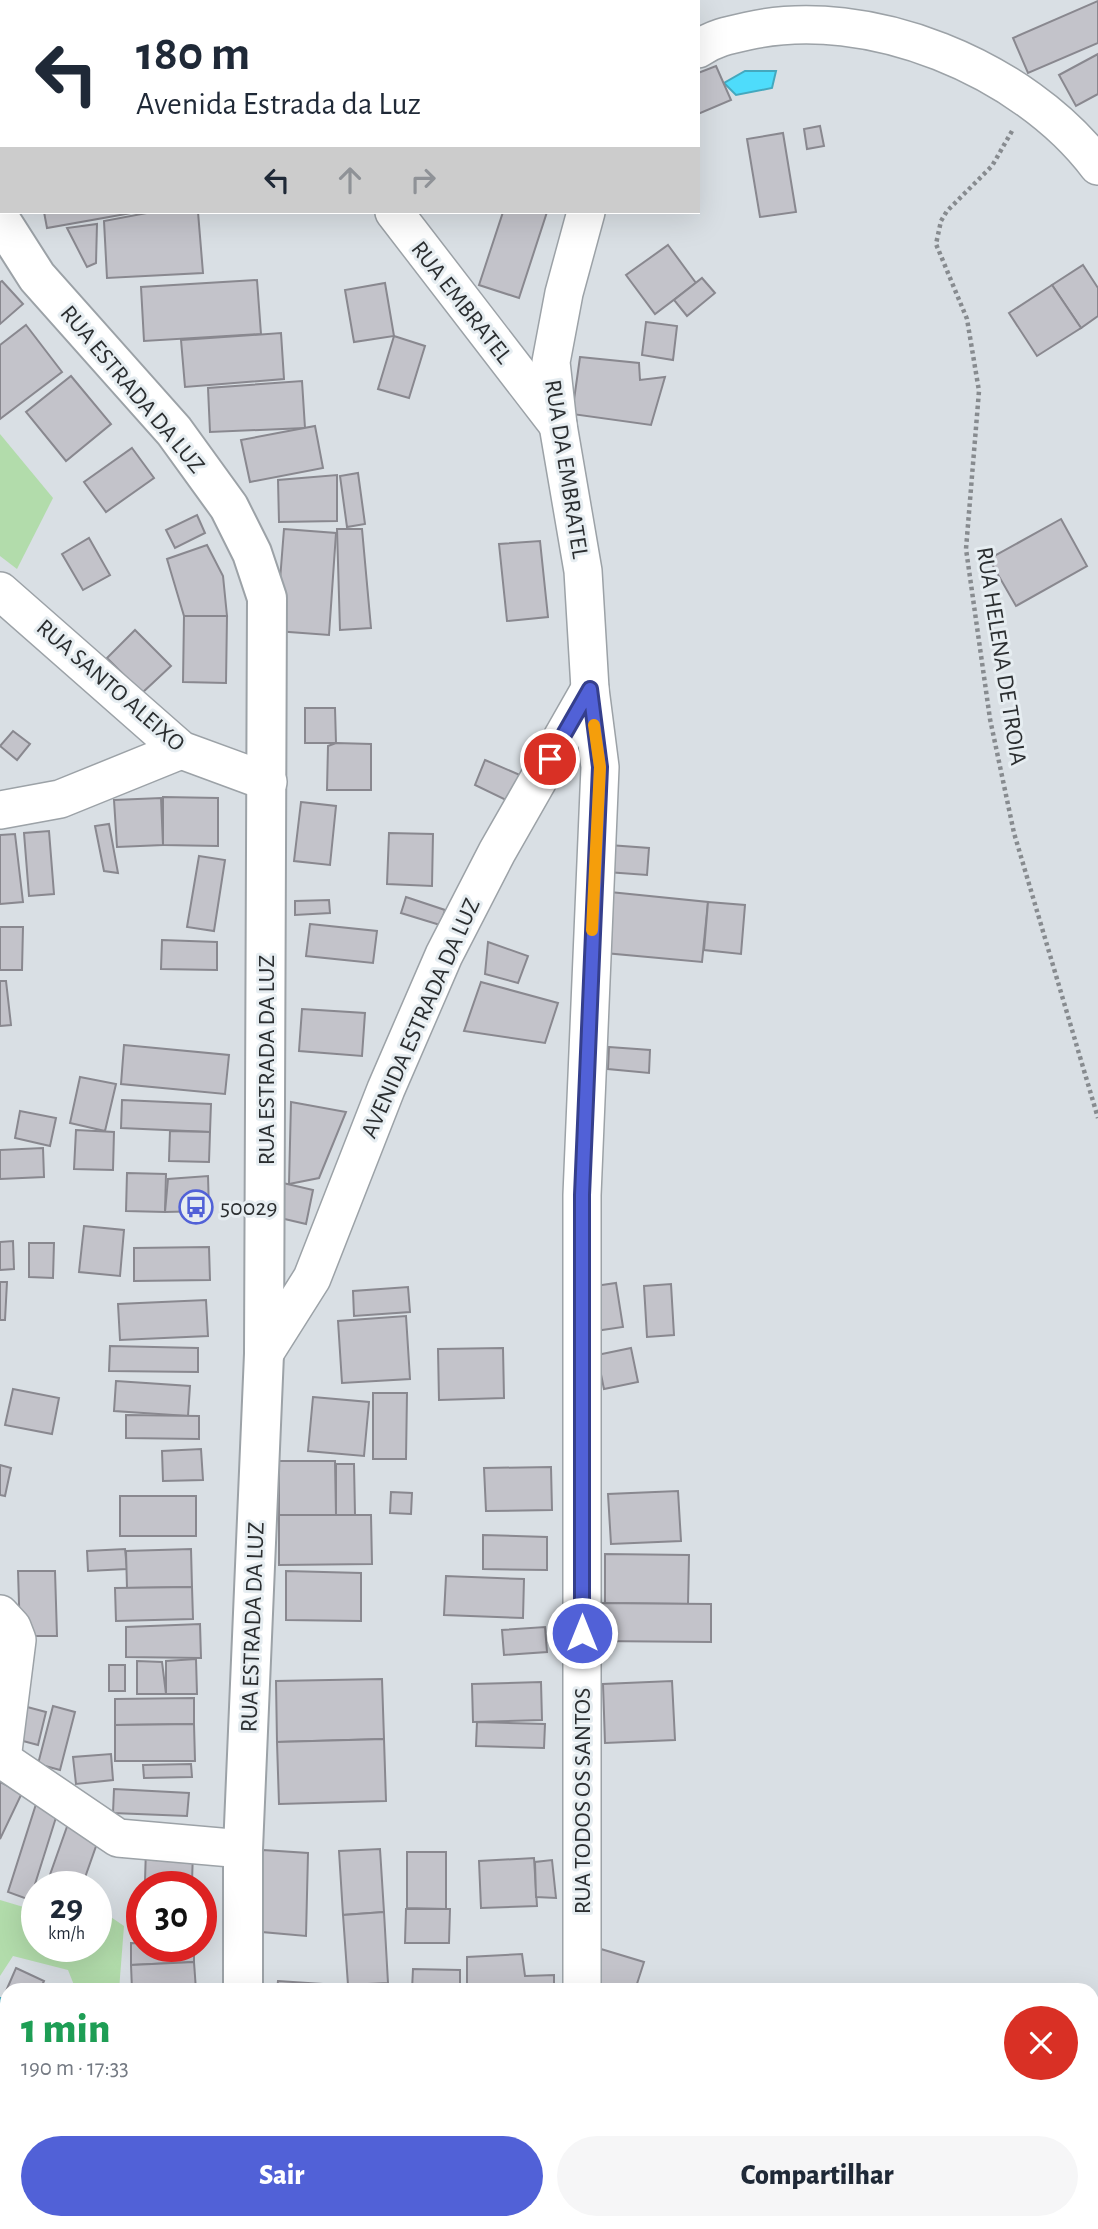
<!DOCTYPE html>
<html lang="pt">
<head>
<meta charset="utf-8">
<style>
  body { margin:0; font-family:"Alegreya Sans",sans-serif; background:#f6f6f7; color:#1f2937; height:100vh; display:flex; flex-direction:column; font-size:26px; white-space:nowrap }
  * { box-sizing:border-box; margin:0 }
  p { font-size:23px; color:#747a83 }
  .icon { flex:none; width:38px; height:38px; fill:none; stroke:currentColor; stroke-width:2; stroke-linecap:round; stroke-linejoin:round }
  .map { position:relative; flex:1; overflow:hidden }
  .drawer { position:absolute; left:0px; top:1983px; width:1099px; height:247px; display:flex; flex-direction:column; background:#fff; border-radius:21px 21px 0 0; box-shadow:0 7px 28px #0002 }
  .drawer>* { flex:none }
  .hud { position:absolute; left:0px; top:0px; width:700px; height:214px; box-shadow:0 7px 28px #0002; background:#fff; color:#1f2937; overflow:hidden }
  .speed { position:absolute; left:21px; top:1871px; display:flex; gap:14px; font-size:35px; font-weight:700; text-align:center }
  .speed>* { display:grid; place-content:center; width:91px; height:91px; border-radius:50%; background:#fff; box-shadow:0 7px 28px #0002; line-height:1 }
  .speed small { font-size:18px; font-weight:400 }
  .speed .limit { border:10px solid #d22; background:#fff; color:#111 }
  .pin { position:absolute; display:grid; place-items:center; width:60px; height:60px; color:#fff; margin:-30px; border:4px solid #fff; border-radius:50%; box-shadow:0 2px 7px #0007 }
  .me { position:absolute; width:77px; margin:-38px; rotate:0deg; stroke-linejoin:round; filter:drop-shadow(0 0 5px #0008) }
  .turn { display:flex; align-items:center; gap:24px; height:147px; padding:0 21px; font-size:32px }
  .turn .icon { width:91px; height:91px; stroke-width:2.5 }
  .turn b { display:block; font-size:49px; line-height:60px }
  .lanes { display:flex; align-items:center; height:66px; padding:0 21px; background:#0003; justify-content:center; gap:35px; direction:ltr }
  .lanes .off { opacity:.35 }
  .round { display:grid; place-items:center; flex:none; width:74px; height:74px; border-radius:37px; background:#f6f6f7 }
  .summary { display:flex; align-items:center; justify-content:space-between; height:119px; padding:0 21px }
  h1 { font-size:42px; font-weight:800; line-height:52px; color:#1e9e55 }
  .action { display:flex; gap:14px; margin-top:auto; padding:14px 21px }
  .action a { flex:1; height:80px; border-radius:42px; background:#5161d7; color:#fff; font-size:28px; font-weight:800; line-height:80px; text-align:center }
  .action a+a { background:#f6f6f7; color:#1f2937 }
  .map>svg:first-child { display:block }
  .green { fill:#b2dcab }
  .water { fill:#4edcfb; stroke:#44a8be; stroke-width:2 }
  .lines { fill:none; stroke-linecap:round; stroke-linejoin:round }
  .stream { stroke:#44a8be; stroke-width:10 }
  .building { fill:#c3c3ca; stroke:#89888f; stroke-width:2 }
  .minor-casing { stroke:#9ca2a7; stroke-width:40 }
  .secondary-casing { stroke:#9ca2a7; stroke-width:42 }
  .path { stroke:#878b8f; stroke-width:4.5; stroke-dasharray:3.5 3.5; stroke-linecap:butt }
  .minor { stroke:#fff; stroke-width:37 }
  .secondary { stroke:#fff; stroke-width:38 }
  .route-casing { stroke:#353f8c; stroke-width:18 }
  .route { stroke:#5161d7; stroke-width:12 }
  .slow { stroke:#f59e0b; stroke-width:12 }
  .labels { text-anchor:middle; stroke-width:6; stroke-linejoin:round; paint-order:stroke }
  .street-label { font-size:24px; fill:#2b2e30; stroke:#e6edf1 }
  .poi-label { font-size:24px; fill:#2b2e30; stroke:#e6edf1; text-anchor:start }
</style>
</head>
<body>
<div class="map">
<svg width="1098" height="2229" viewBox="0 0 1098 2229">
  <rect width="100%" height="100%" fill="#d9dfe4"/>
  <g class="green">
    <polygon points="0,434 53,498 17,569 0,556"/>
    <polygon points="0,1900 37,1911 37,1946 96,1946 96,1907 124,1926 119,1990 76,1990 68,1970 13,1956 0,1976"/>
  </g>
  <polygon class="water" points="745,71 776,71 772,88 736,95 724,83"/>
  <g class="lines">
    <g class="stream">
      <polyline points="0,2002 7,2003"/>
      <polyline points="245,2229 246,2222"/>
    </g>
  </g>
  <g class="building">
    <polygon points="0,0 118,0 118,2 2,2 0,35"/>
    <polygon points="346,0 403,0 384,2"/>
    <polygon points="1098,1 1098,43 1028,73 1013,38"/>
    <polygon points="1098,54 1098,94 1076,106 1059,75"/>
    <polygon points="716,66 731,100 698,114 698,73"/>
    <polygon points="820,126 824,146 807,149 804,129"/>
    <polygon points="783,133 796,212 760,217 747,139"/>
    <polygon points="44,212 137,212 47,228"/>
    <polygon points="152,212 198,212 203,273 107,278 104,221"/>
    <polygon points="503,212 547,212 519,298 479,285"/>
    <polygon points="97,224 96,263 87,267 67,228"/>
    <polygon points="668,245 696,283 655,314 626,275"/>
    <polygon points="1083,265 1098,288 1098,316 1081,328 1052,285"/>
    <polygon points="702,278 715,293 687,316 674,300"/>
    <polygon points="257,280 261,334 144,341 141,287"/>
    <polygon points="2,281 23,304 0,324 0,282"/>
    <polygon points="385,283 394,336 354,342 345,290"/>
    <polygon points="1052,285 1081,328 1037,356 1009,313"/>
    <polygon points="646,322 677,326 673,360 642,355"/>
    <polygon points="26,325 62,372 0,419 0,345"/>
    <polygon points="281,333 284,379 185,387 181,340"/>
    <polygon points="394,336 425,346 409,398 378,389"/>
    <polygon points="580,357 639,363 640,380 665,377 651,425 572,414"/>
    <polygon points="71,376 111,424 66,461 26,412"/>
    <polygon points="302,381 305,428 210,432 208,388"/>
    <polygon points="315,426 323,468 250,482 241,440"/>
    <polygon points="132,448 154,478 106,512 84,482"/>
    <polygon points="358,473 365,524 347,527 340,476"/>
    <polygon points="337,475 337,521 279,522 278,480"/>
    <polygon points="197,515 205,533 175,548 166,530"/>
    <polygon points="1061,519 1087,566 1016,606 989,559"/>
    <polygon points="284,529 336,533 329,635 276,631"/>
    <polygon points="337,529 362,529 371,628 340,630"/>
    <polygon points="89,538 110,575 83,590 62,554"/>
    <polygon points="540,541 548,617 507,621 499,544"/>
    <polygon points="207,545 223,576 227,616 184,616 167,559"/>
    <polygon points="184,616 227,616 226,683 183,682"/>
    <polygon points="135,630 171,666 142,693 107,658"/>
    <polygon points="305,708 335,708 336,743 305,743"/>
    <polygon points="13,731 30,744 17,760 0,746"/>
    <polygon points="336,743 371,744 371,790 327,790 328,746"/>
    <polygon points="485,760 520,775 508,801 475,785"/>
    <polygon points="163,797 218,798 218,846 163,845"/>
    <polygon points="161,798 163,845 117,847 114,800"/>
    <polygon points="301,802 336,806 330,865 294,861"/>
    <polygon points="109,824 118,873 104,871 95,826"/>
    <polygon points="49,831 54,894 29,896 24,833"/>
    <polygon points="389,833 433,834 432,886 387,884"/>
    <polygon points="15,834 23,902 0,904 0,835"/>
    <polygon points="609,845 649,848 647,875 607,872"/>
    <polygon points="199,856 225,860 214,931 187,927"/>
    <polygon points="600,891 708,902 702,962 594,952"/>
    <polygon points="406,897 445,910 440,925 401,913"/>
    <polygon points="329,900 330,913 295,915 295,901"/>
    <polygon points="708,902 745,905 741,954 704,950"/>
    <polygon points="310,924 377,931 373,963 306,956"/>
    <polygon points="0,927 23,927 22,970 0,970"/>
    <polygon points="162,940 217,942 217,970 161,969"/>
    <polygon points="488,942 528,956 518,983 485,974"/>
    <polygon points="0,981 6,981 11,1025 0,1026"/>
    <polygon points="481,982 558,1003 545,1043 464,1031"/>
    <polygon points="302,1009 365,1013 362,1056 299,1051"/>
    <polygon points="124,1045 229,1055 225,1094 121,1084"/>
    <polygon points="609,1047 650,1050 649,1073 608,1069"/>
    <polygon points="80,1077 116,1084 105,1131 70,1123"/>
    <polygon points="122,1100 211,1104 210,1132 121,1128"/>
    <polygon points="291,1102 346,1112 319,1178 289,1184"/>
    <polygon points="20,1111 56,1118 50,1146 15,1138"/>
    <polygon points="76,1130 114,1132 113,1170 74,1169"/>
    <polygon points="170,1131 210,1132 209,1162 169,1161"/>
    <polygon points="43,1148 44,1177 0,1179 0,1150"/>
    <polygon points="127,1173 166,1174 165,1212 126,1211"/>
    <polygon points="208,1176 209,1211 165,1212 168,1179"/>
    <polygon points="283,1183 313,1190 306,1224 276,1217"/>
    <polygon points="84,1226 124,1230 120,1276 79,1272"/>
    <polygon points="13,1241 14,1269 0,1270 0,1242"/>
    <polygon points="29,1243 54,1243 53,1278 29,1277"/>
    <polygon points="209,1247 210,1280 134,1281 134,1248"/>
    <polygon points="0,1282 7,1282 5,1320 0,1320"/>
    <polygon points="616,1283 623,1327 595,1331 588,1287"/>
    <polygon points="671,1284 674,1335 647,1337 644,1286"/>
    <polygon points="408,1287 410,1312 354,1316 353,1291"/>
    <polygon points="206,1300 208,1336 120,1340 118,1304"/>
    <polygon points="406,1316 410,1379 342,1383 338,1321"/>
    <polygon points="110,1346 198,1348 198,1372 109,1371"/>
    <polygon points="503,1348 504,1398 439,1400 438,1349"/>
    <polygon points="631,1348 638,1382 604,1389 597,1355"/>
    <polygon points="116,1381 190,1386 188,1416 114,1411"/>
    <polygon points="13,1389 59,1398 52,1434 5,1425"/>
    <polygon points="373,1393 407,1393 406,1459 373,1459"/>
    <polygon points="313,1397 369,1402 364,1456 308,1451"/>
    <polygon points="126,1415 199,1416 199,1439 126,1438"/>
    <polygon points="201,1449 203,1480 163,1481 162,1451"/>
    <polygon points="279,1461 335,1461 336,1515 279,1515"/>
    <polygon points="336,1464 354,1464 355,1515 336,1515"/>
    <polygon points="0,1465 11,1468 5,1496 0,1495"/>
    <polygon points="551,1467 552,1510 486,1511 484,1468"/>
    <polygon points="678,1491 681,1541 611,1544 608,1494"/>
    <polygon points="391,1492 412,1493 411,1514 390,1513"/>
    <rect x="120" y="1496" width="76" height="40"/>
    <polygon points="279,1515 371,1515 372,1564 279,1565"/>
    <polygon points="483,1535 547,1537 547,1570 483,1569"/>
    <polygon points="125,1549 127,1569 88,1571 87,1551"/>
    <polygon points="191,1549 192,1587 127,1588 126,1551"/>
    <polygon points="605,1554 689,1555 688,1604 605,1603"/>
    <polygon points="18,1571 55,1571 57,1636 20,1636"/>
    <polygon points="286,1571 361,1573 361,1621 286,1620"/>
    <polygon points="446,1576 524,1579 523,1618 444,1615"/>
    <polygon points="192,1587 193,1619 116,1621 115,1588"/>
    <polygon points="594,1603 711,1604 711,1642 594,1641"/>
    <polygon points="200,1624 201,1658 126,1657 126,1627"/>
    <polygon points="545,1627 547,1652 504,1655 502,1630"/>
    <polygon points="196,1659 197,1694 166,1694 166,1661"/>
    <polygon points="137,1661 162,1662 166,1694 137,1694"/>
    <rect x="109" y="1665" width="16" height="26"/>
    <polygon points="382,1679 384,1739 277,1742 276,1681"/>
    <polygon points="672,1681 675,1740 605,1743 603,1684"/>
    <polygon points="541,1682 542,1720 473,1722 472,1684"/>
    <polygon points="194,1698 194,1724 115,1725 115,1699"/>
    <polygon points="16,1704 46,1712 38,1745 8,1737"/>
    <polygon points="53,1706 75,1712 60,1770 38,1764"/>
    <polygon points="477,1722 545,1724 544,1748 476,1746"/>
    <polygon points="194,1724 195,1761 115,1761 115,1725"/>
    <polygon points="384,1739 386,1801 279,1804 277,1742"/>
    <polygon points="111,1754 113,1780 76,1784 73,1757"/>
    <polygon points="191,1764 192,1777 144,1778 143,1765"/>
    <polygon points="0,1782 22,1793 0,1839"/>
    <polygon points="114,1789 189,1793 187,1816 113,1813"/>
    <polygon points="37,1801 59,1808 30,1900 8,1892"/>
    <polygon points="69,1821 101,1832 82,1886 46,1886"/>
    <polygon points="146,1848 193,1850 192,1883 145,1881"/>
    <polygon points="380,1849 384,1912 343,1915 339,1851"/>
    <polygon points="263,1850 308,1853 306,1936 262,1932"/>
    <polygon points="407,1852 446,1852 446,1909 407,1908"/>
    <polygon points="534,1858 537,1906 481,1908 479,1861"/>
    <polygon points="552,1860 556,1898 536,1897 535,1862"/>
    <polygon points="134,1897 142,1897 142,1935 137,1935"/>
    <polygon points="406,1909 450,1909 449,1943 405,1943"/>
    <polygon points="384,1912 388,1983 348,1985 343,1915"/>
    <polygon points="131,1943 194,1946 194,1962 131,1965"/>
    <polygon points="591,1946 644,1962 635,1990 591,1990"/>
    <polygon points="522,1954 525,1976 554,1975 554,1990 467,1990 467,1957"/>
    <polygon points="194,1962 196,1990 132,1990 131,1965"/>
    <polygon points="16,1968 44,1981 40,1990 6,1991"/>
    <polygon points="413,1969 460,1970 460,1990 412,1990"/>
    <polygon points="278,1981 337,1985 337,1990 277,1990"/>
    <polygon points="0,2040 6,2040 4,2086 0,2086"/>
    <polygon points="0,2114 7,2115 7,2138 0,2137"/>
    <polygon points="7,2143 7,2198 0,2198 0,2144"/>
    <polygon points="94,2222 143,2222 146,2223 143,2229 93,2229"/>
    <polygon points="265,2222 287,2222 317,2229 264,2229"/>
    <polygon points="474,2222 523,2222 522,2229 473,2229"/>
    <polygon points="584,2222 650,2222 670,2229 582,2229"/>
  </g>
  <g class="lines">
    <defs>
      <g id="minor">
        <polyline points="574,0 574,2"/>
        <polyline points="300,2 300,0"/>
        <path d="M698 49C714 38 729 35 748 31 868 4 1024 68 1098 166"/>
        <polyline points="394,212 558,425"/>
        <polyline points="0,591 181,750 268,782"/>
        <polyline points="0,810 60,799 181,750"/>
        <polyline points="264,1354 312,1278 386,1089 444,955 497,852 590,689"/>
        <polyline points="0,1614 12,1627 17,1640 2,1759"/>
        <polyline points="0,1758 118,1838 243,1849"/>
        <polyline points="582,1990 582,1195 600,767 590,689 583,571 558,425 551,362 564,293 586,212"/>
        <polyline points="0,2104 7,2104"/>
        <polyline points="552,2229 553,2222"/>
      </g>
      <g id="secondary">
        <polyline points="0,219 37,277 174,431 229,507 252,553 267,598 264,1354 243,1849 243,1990"/>
        <polyline points="216,2229 218,2222"/>
      </g>
    </defs>
    <use href="#minor" class="minor-casing"/>
    <use href="#secondary" class="secondary-casing"/>
    <polyline class="path" points="1012,131 992,166 947,211 941,221 936,244 967,319 979,391 966,549 990,719 1014,833 1098,1118"/>
    <use href="#minor" class="minor"/>
    <use href="#secondary" class="secondary"/>
  </g>
  <g class="lines">
    <defs>
      <polyline id="route" points="550,759 590,689 600,767 582,1195 582,1633"/>
    </defs>
    <use href="#route" class="route-casing"/>
    <use href="#route" class="route"/>
    <polyline class="slow" points="592,930 600,767 594,725"/>
  </g>
  <defs>
    <symbol id="bus-ring" viewBox="-11 -11 22 22"><circle r="9.5" fill="#e6edf1" stroke="#5161d7" stroke-width="1.5"/><path d="M-5-6H5V4H4V6H2V4H-2V6H-4V4H-5ZM-3.5-4V0h7V-4ZM-3.5 1.2v1.5H-2V1.2ZM2 1.2v1.5H3.5V1.2Z" fill="#5161d7"/></symbol>
  </defs>
  <g fill-rule="evenodd">
    <use href="#bus-ring" x="177" y="1188" width="38" height="38"/>
  </g>
  <g class="labels">
    <g class="street-label">
      <text transform="translate(462 302) rotate(52)" y="8">RUA EMBRATEL</text>
      <text transform="translate(133 389) rotate(50)" y="8">RUA ESTRADA DA LUZ</text>
      <text transform="translate(567 469) rotate(81)" y="8">RUA DA EMBRATEL</text>
      <text transform="translate(1002 656) rotate(81)" y="8">RUA HELENA DE TROIA</text>
      <text transform="translate(111 685) rotate(41)" y="8">RUA SANTO ALEIXO</text>
      <text transform="translate(420 1018) rotate(-66)" y="8">AVENIDA ESTRADA DA LUZ</text>
      <text transform="translate(266 1060) rotate(-90)" y="8">RUA ESTRADA DA LUZ</text>
      <text transform="translate(252 1627) rotate(-88)" y="8">RUA ESTRADA DA LUZ</text>
      <text transform="translate(582 1801) rotate(-90)" y="8">RUA TODOS OS SANTOS</text>
    </g>
    <g class="poi-label">
      <text x="220" y="1215">50029</text>
    </g>
  </g>
</svg>
<div class="speed"><div>29<small>km/h</small></div><div class="limit">30</div></div>
<div class="pin" style="left:550px;top:759px;background:#d93025"><svg class="icon" aria-label="arrive" viewBox="0 0 24 24"><path d="M6 21V4h12l-3 4 3 4H6"/></svg></div>
<svg class="me" style="left:582px;top:1633px" viewBox="-20 -20 40 40"><circle r="17" fill="#5161d7" stroke="#fff" stroke-width="3"/><path d="M0-11L8 9 0 5-8 9z" fill="#fff"/></svg>
<div class="hud">
<div class="turn"><svg class="icon" aria-label="left" viewBox="0 0 24 24"><path d="M17 20v-9H6M10 6l-5 5 5 5"/></svg><div><b>180 m</b>Avenida Estrada da Luz</div></div>
<div class="lanes"><svg class="icon" aria-label="left" viewBox="0 0 24 24"><path d="M17 20v-9H6M10 6l-5 5 5 5"/></svg><svg class="icon off" aria-label="ahead" viewBox="0 0 24 24"><path d="M12 20V5M6 11l6-6 6 6"/></svg><svg class="icon off" aria-label="right" viewBox="0 0 24 24"><path d="M7 20v-9h11M14 6l5 5-5 5"/></svg></div>
</div>
<section class="drawer">
<div class="summary"><div><h1>1 min</h1><p>190 m · 17:33</p></div><a class="round" style="background:#d93025;color:#fff"><svg class="icon" aria-label="close" viewBox="0 0 24 24"><path d="M6 6l12 12M18 6L6 18"/></svg></a></div>
<div class="action"><a>Sair</a><a>Compartilhar</a></div>
</section>
</div>
</body>
</html>
